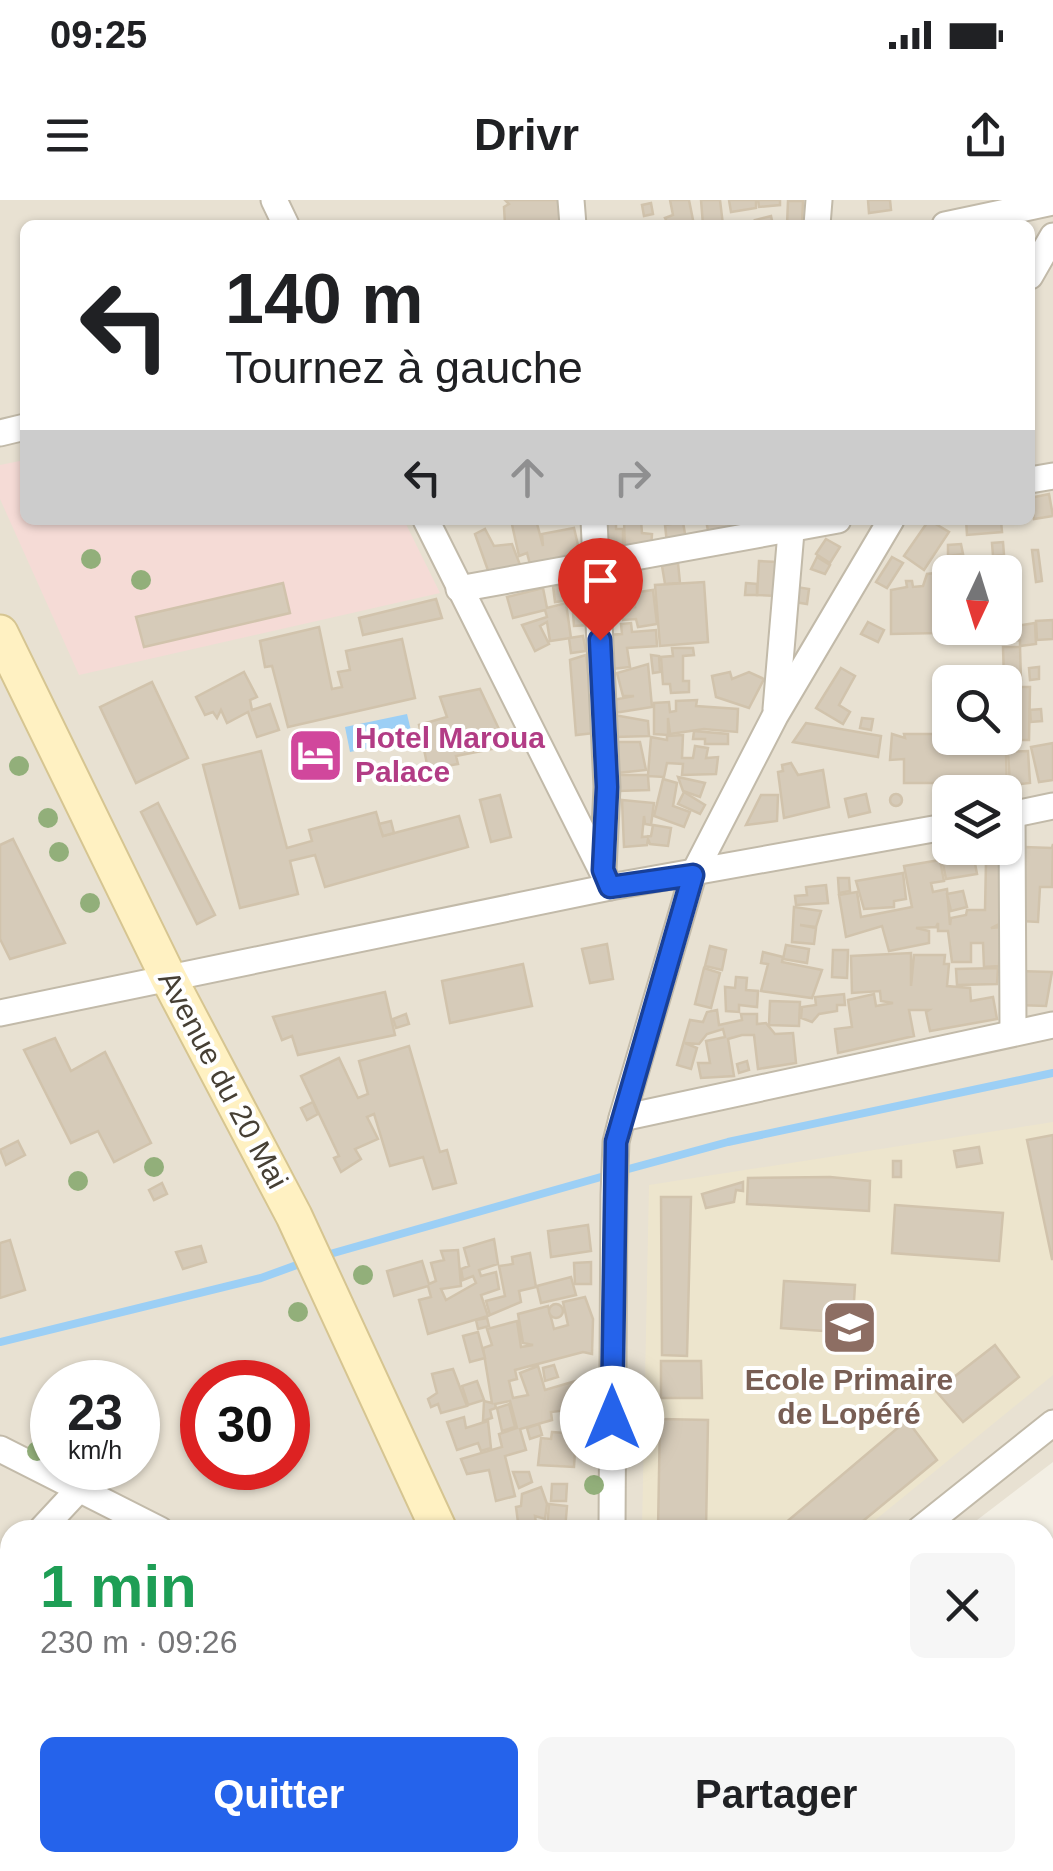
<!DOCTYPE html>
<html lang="fr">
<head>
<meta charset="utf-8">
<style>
  body { margin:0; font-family:Arial,sans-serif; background:#f6f6f6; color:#202124; height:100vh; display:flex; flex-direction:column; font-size:38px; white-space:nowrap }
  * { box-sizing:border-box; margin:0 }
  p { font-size:32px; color:#757577 }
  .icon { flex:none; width:55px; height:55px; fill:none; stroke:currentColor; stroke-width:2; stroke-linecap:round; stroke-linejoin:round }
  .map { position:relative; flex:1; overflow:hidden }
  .drawer { position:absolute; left:0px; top:1320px; width:1055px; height:352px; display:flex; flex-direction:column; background:#fff; border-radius:30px 30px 0 0; box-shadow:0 2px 8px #0004 }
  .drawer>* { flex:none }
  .hud { position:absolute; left:20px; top:20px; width:1015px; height:305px; border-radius:15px; box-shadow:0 2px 8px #0004; background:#fff; color:#202124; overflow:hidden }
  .needle { width:65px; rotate:184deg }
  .tools { position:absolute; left:932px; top:355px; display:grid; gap:20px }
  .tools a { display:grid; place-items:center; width:90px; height:90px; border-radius:15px; background:#fff; box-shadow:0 2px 8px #0004; font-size:50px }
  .speed { position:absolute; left:30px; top:1160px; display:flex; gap:20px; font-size:50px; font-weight:700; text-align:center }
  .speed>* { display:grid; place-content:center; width:130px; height:130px; border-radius:50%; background:#fff; box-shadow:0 2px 8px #0004; line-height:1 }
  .speed small { font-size:25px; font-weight:400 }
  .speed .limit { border:15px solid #d22; background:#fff; color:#111 }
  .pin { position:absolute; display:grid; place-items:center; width:85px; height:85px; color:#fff; margin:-102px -42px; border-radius:50% 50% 50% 0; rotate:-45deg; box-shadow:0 0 10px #0007 }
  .pin .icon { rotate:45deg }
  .me { position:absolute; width:110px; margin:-55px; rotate:0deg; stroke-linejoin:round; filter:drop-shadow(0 0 8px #0008) }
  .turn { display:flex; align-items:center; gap:35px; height:210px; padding:0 40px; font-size:45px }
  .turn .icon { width:130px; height:130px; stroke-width:2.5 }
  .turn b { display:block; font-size:70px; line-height:85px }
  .lanes { display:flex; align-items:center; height:95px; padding:0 40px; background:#0003; justify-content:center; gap:50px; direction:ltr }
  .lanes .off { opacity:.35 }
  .round { display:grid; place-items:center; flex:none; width:105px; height:105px; border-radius:15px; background:#f6f6f6 }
  .headline { display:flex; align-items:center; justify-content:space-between; height:170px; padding:0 40px }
  h1 { font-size:60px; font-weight:700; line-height:75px; color:#1e9e55 }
  .action { display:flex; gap:20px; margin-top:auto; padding:20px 40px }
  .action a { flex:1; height:115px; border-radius:15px; background:#2563eb; color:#fff; font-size:40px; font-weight:700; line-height:115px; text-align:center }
  .action a+a { background:#f6f6f6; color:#202124 }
  .status { display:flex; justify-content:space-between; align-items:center; height:70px; padding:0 50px; background:#fff; direction:ltr }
  .status svg { height:28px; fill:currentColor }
  header { display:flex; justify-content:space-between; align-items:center; height:130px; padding:0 40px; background:#fff; font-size:45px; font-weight:700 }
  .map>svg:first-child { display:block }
  .residential { fill:#e8e1d2; fill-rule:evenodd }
  .education { fill:#ede5cd }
  .medical { fill:#f5dbd6 }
  .water { fill:#9ccff5 }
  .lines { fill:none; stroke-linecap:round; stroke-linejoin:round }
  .stream { stroke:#9ccff5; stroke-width:8 }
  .building { fill:#d6cbb9; stroke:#d1c3ac; stroke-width:2.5 }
  .street-casing { stroke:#c2baa9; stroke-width:29 }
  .secondary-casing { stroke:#d6c591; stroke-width:39 }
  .street { stroke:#fff; stroke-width:25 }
  .secondary { stroke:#fff1c2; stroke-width:35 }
  .tree { fill:#92af7a }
  .route-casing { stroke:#184099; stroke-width:25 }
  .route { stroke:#2563eb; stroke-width:18 }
  .labels { text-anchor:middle; stroke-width:8; stroke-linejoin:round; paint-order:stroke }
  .hotel-label { font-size:30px; font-weight:bold; fill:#b23c85; stroke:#fff; text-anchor:start }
  .street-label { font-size:30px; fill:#463f34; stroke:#fff }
  .education-label { font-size:30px; font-weight:bold; fill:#785e54; stroke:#fff }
</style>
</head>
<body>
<div class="status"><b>09:25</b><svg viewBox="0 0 49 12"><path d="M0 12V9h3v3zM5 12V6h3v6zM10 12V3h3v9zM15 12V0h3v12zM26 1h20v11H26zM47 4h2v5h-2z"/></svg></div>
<header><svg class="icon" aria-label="menu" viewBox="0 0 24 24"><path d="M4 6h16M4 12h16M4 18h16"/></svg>Drivr<svg class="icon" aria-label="share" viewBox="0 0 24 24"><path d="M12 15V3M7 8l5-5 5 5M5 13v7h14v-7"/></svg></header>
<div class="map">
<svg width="1053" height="1671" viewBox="0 0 1053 1671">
  <rect width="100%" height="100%" fill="#f3efe4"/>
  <path class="residential" d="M0 0H1053V1262L964 1330H10V1662L725 1663 720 1671H0ZM25 25H1030V320H25ZM950 372H1005V428H950ZM950 482H1005V538H950ZM950 592H1005V648H950ZM52 1182H138V1268H52ZM202 1182H288V1268H202Z"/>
  <polygon class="education" points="1053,922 1053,1175 863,1330 642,1330 649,985"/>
  <polygon class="medical" points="25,260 25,320 404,320 440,393 79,475 0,299 0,265"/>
  <polygon class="water" points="407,514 413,539 350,552 345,527"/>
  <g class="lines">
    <g class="stream">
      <polyline points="621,971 728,942 1053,873"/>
      <polyline points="323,1056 608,975"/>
      <polyline points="0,1142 261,1078 305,1062"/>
    </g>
  </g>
  <g class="building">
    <polygon points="505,0 559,0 561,25 505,25 504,7 509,4"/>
    <polygon points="670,0 689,0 694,25 668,24 665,18 673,15"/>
    <polygon points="701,0 720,0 723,25 703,25"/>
    <polygon points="729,0 756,0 756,8 731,12"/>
    <polygon points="758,0 780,0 780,5 759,7"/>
    <polygon points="868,0 890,0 891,10 869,13"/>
    <polygon points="788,1 803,1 802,25 787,25"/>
    <polygon points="651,3 653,14 644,16 642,5"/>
    <polygon points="771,16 773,25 757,25 755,20"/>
    <polygon points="1049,294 1053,316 1034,319 1030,298"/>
    <polygon points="511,320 536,320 543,346 542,334 574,328 581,358 531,368 527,353 519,356"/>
    <polygon points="624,320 641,320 642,333 652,334 651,348 625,351"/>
    <polygon points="706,320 755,320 756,328 709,336"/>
    <polygon points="929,320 949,332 924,370 904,356"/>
    <polygon points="966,320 1001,320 1002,332 967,335"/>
    <polygon points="598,321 616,321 616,329 623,329 623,351 598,356"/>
    <polygon points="683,322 686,340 667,343 665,325"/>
    <polygon points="485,329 494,346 512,344 522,370 490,376 475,334"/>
    <polygon points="826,339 840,347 830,363 816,354"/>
    <polygon points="1003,342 1004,355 993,356 992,343"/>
    <polygon points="961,344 963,354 948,356 948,345"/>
    <polygon points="1032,350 1038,350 1042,381 1036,382"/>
    <polygon points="817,357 830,365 825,374 811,369"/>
    <polygon points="892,357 903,363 887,388 876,382"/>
    <polygon points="998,360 999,372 963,372 963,363"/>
    <polygon points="759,361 778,362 776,396 757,395"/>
    <polygon points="678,363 680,383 665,384 662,366"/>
    <polygon points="935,373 950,373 950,389 937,390 938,433 891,434 891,390 907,387 906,381 912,381 913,387 923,386 927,374"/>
    <polygon points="588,379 590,425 574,426 572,400 555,402 553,386"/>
    <polygon points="704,382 708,442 660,446 655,385"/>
    <polygon points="283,383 290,413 144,447 136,417"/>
    <polygon points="746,383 757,384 757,395 745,395"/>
    <polygon points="796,387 809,389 807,404 794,402"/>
    <polygon points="543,388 547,408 566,403 571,438 550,441 547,422 540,426 549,444 535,451 522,425 547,417 545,410 513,418 507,397"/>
    <polygon points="653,390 657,424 638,427 636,419 623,420 621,408 635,407 632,393"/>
    <polygon points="436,399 442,418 363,435 359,418"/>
    <polygon points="1053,420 1053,439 1037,440 1036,421"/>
    <polygon points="948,421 950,428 964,428 965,435 949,437"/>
    <polygon points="868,422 884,430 878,442 861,434"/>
    <polygon points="631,423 632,432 656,430 657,446 627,448 630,467 611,469 608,435 622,434 621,424"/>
    <polygon points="1035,423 1036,444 1020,446 1020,440 1008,441 1009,427"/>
    <polygon points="319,427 332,489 342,487 338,472 350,470 346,451 402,439 415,498 288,527 272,466 265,467 260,441"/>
    <polygon points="583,436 586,451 571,453 569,438"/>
    <polygon points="1003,447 1020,447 1021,480 1004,481"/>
    <polygon points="672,448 693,448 694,455 683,456 683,481 689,481 689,492 671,493 670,484 663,484 661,457 673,456"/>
    <polygon points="586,455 595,533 576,535 570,460"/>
    <polygon points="651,455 659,456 660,472 653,473"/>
    <polygon points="648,464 652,507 614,513 613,500 634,496 623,496 617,473"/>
    <polygon points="1039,467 1039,479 1030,480 1029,468"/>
    <polygon points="841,468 855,476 839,505 850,512 843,524 816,508"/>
    <polygon points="244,472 257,497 250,500 252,510 270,504 279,530 257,537 248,512 227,523 221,510 217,518 213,512 205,515 196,497"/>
    <polygon points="730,472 732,479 749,472 764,479 749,508 716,497 712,476"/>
    <polygon points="152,482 188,558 136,583 100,507"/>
    <polygon points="1013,487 1030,487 1029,540 1012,540"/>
    <polygon points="480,489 507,546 456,556 458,564 428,569 419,525 447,517 440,497"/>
    <polygon points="697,500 696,506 738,509 737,532 704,529 670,534 668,518 668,535 654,534 654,503 669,502 670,512 676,511 676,501"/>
    <polygon points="1041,509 1042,521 1031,522 1030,510"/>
    <polygon points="614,515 648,521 649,536 615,537"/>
    <polygon points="862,518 873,519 871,530 860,528"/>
    <polygon points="1005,521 1007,588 944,593 943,583 904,583 904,559 890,560 892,534 905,538 904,534 941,534 941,527 950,526 950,538 1005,538"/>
    <polygon points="806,523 881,536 878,557 793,542"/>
    <polygon points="694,531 728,534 728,544 705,544 705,539 693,539"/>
    <polygon points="683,535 682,558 693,558 695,546 708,548 706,558 718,557 716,574 682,575 683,564 667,563 664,577 648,576 649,590 618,591 617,575 648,575 651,537 667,540 667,536"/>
    <polygon points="617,542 640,542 646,570 617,573"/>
    <polygon points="1053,543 1053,580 1039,582 1031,547"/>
    <circle cx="316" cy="561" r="16"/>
    <polygon points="261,551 287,648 312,641 309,630 376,612 383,636 459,616 468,647 325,687 315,655 290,661 298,694 240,708 203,565"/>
    <polygon points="1028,551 1030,583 1010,585 1008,552"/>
    <polygon points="791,563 798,575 823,570 829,607 784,618 778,572 783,571 782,565"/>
    <polygon points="678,577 705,583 700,597 683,591"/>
    <polygon points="663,579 677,583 673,606 690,612 684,627 654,616"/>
    <polygon points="684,592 705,605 700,614 678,604"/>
    <polygon points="866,594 870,612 849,617 845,599"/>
    <circle cx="896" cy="600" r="6"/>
    <polygon points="500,595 511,637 491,642 480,600"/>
    <polygon points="761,595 778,595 777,621 746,625"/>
    <polygon points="622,600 654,603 651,625 645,624 644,616 642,637 651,636 653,625 671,628 668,646 650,644 648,639 647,645 624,647"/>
    <polygon points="158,603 215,715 197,724 141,612"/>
    <polygon points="391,621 394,633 383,636 379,624"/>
    <polygon points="13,639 65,743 10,759 0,739 0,645"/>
    <polygon points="1053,644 1052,687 1040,687 1038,722 1022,721 1025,647 1052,648"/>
    <polygon points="974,658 977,674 946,679 943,664"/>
    <polygon points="940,660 944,681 931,683 933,692 947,689 950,725 951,718 966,715 967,710 985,710 986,662 1005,663 1001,723 991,728 1001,727 999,766 984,767 983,743 971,743 971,762 952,762 948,731 938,731 938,723 936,727 916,728 929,731 929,743 889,751 882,726 846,737 839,695 857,692 861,717 912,707 904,666"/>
    <polygon points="903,673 906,699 894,701 894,707 864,709 856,681"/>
    <polygon points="838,678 849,678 850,691 839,693"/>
    <polygon points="826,685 828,703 796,705 795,696 807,695 806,687"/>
    <polygon points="963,691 967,707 951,711 947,694"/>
    <polygon points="794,707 821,711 816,727 800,725 816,728 814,744 792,742"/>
    <polygon points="607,744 613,779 590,783 582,749"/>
    <polygon points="786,745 809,749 807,763 783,759"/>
    <polygon points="710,746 726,750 722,770 705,766"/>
    <polygon points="833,750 848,750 847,778 832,777"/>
    <polygon points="763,752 783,757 782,762 822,770 812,798 761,791 768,764 761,763"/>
    <polygon points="911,753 911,786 914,755 945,755 944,764 949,764 947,786 970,788 971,801 993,797 997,819 930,831 926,812 929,810 909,810 914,836 838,853 835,829 852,827 848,800 874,794 876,806 893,803 881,801 880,791 852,793 851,756"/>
    <polygon points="523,764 532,806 450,823 442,781"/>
    <polygon points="704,768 720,773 711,808 695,804"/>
    <polygon points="998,768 997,784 957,785 956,769"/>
    <polygon points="1017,771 1052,772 1046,806 1015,805"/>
    <polygon points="736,777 747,778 746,790 758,791 757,807 739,805 739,812 726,811 725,787 735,788"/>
    <polygon points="385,792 395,835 298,855 292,836 282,840 273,817"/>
    <polygon points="844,794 845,805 837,805 837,811 819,814 812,822 801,818 802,807 816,805 815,797"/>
    <polygon points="770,801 800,802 799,826 769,825"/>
    <polygon points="717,810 719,825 742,820 741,814 757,814 757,824 766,823 775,834 793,833 796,863 758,869 754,835 742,835 728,839 734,876 701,878 698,863 710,863 706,841 725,837 723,829 707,834 699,844 685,843 697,848 691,869 677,865 690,820 703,822 707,812"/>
    <polygon points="406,814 409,824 396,828 393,819"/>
    <polygon points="55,838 71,871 105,852 151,943 114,962 98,931 71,943 24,850"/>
    <polygon points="409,846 440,952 447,950 456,983 433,989 423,957 390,966 374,914 367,917 378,939 355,949 361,959 341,972 334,958 339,956 301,876 339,858 358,898 368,894 359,861"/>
    <polygon points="747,861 749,870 739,873 737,864"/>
    <polygon points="313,902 318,914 307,920 301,908"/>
    <polygon points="1053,935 1053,1059 1052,1059 1027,940"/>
    <polygon points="18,941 25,955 6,965 0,950"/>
    <polygon points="979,947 982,963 957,967 954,951"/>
    <rect x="893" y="961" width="8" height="16"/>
    <polygon points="830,977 870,981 869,1011 747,1004 748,978"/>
    <polygon points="743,982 743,991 736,990 734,1002 706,1008 702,994"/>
    <polygon points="162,983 167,994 154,1000 149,990"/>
    <polygon points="661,997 691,997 687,1156 662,1155"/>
    <polygon points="895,1005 1003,1013 999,1061 892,1053"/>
    <polygon points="588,1025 591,1051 551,1057 548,1031"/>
    <polygon points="494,1039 498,1064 479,1070 481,1076 496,1072 499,1089 481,1095 488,1116 428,1134 419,1100 431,1097 428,1086 394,1096 387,1071 422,1061 429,1084 436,1081 431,1063 444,1060 441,1051 458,1050 461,1086 441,1089 446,1100 476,1083 473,1076 463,1080 461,1069 469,1066 464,1048"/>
    <polygon points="10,1040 25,1090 0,1098 0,1043"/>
    <polygon points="201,1046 206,1062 183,1069 176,1052"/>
    <polygon points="530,1053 536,1087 519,1091 521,1102 490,1115 486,1101 505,1096 499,1066 513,1064 512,1057"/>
    <polygon points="591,1062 591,1084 575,1084 574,1063"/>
    <polygon points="571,1077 576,1095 541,1103 537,1086"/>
    <polygon points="784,1081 855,1085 852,1133 781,1128"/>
    <polygon points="585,1097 593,1119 592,1154 583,1152 515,1170 517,1179 509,1181 513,1198 528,1195 520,1173 538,1166 545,1190 579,1180 576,1209 551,1212 552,1220 520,1229 526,1250 505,1256 515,1296 496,1301 489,1270 467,1274 461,1259 502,1247 499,1234 517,1228 510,1201 495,1204 496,1208 490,1210 492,1218 483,1221 484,1201 492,1203 483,1148 492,1145 487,1129 517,1121 521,1147 533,1145 523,1143 518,1114 548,1106 554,1129 568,1125 563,1102"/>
    <circle cx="556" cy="1111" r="7"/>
    <polygon points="487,1118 489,1126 478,1129 476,1120"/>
    <polygon points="478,1132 485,1158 470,1162 463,1136"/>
    <polygon points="995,1145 1019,1177 963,1222 936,1191"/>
    <polygon points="661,1161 701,1161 702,1198 661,1198"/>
    <polygon points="554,1165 558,1177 545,1181 543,1168"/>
    <polygon points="453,1169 467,1206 441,1213 438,1204 431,1207 428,1199 437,1193 432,1174"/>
    <polygon points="477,1181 484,1200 468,1205 462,1186"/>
    <polygon points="509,1204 515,1227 502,1231 497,1208"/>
    <polygon points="464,1217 466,1228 488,1221 491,1248 481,1251 478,1243 457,1250 447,1222"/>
    <polygon points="660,1219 708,1220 706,1330 658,1330"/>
    <polygon points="907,1220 937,1260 852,1330 777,1330"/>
    <polygon points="539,1224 542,1235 530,1239 527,1228"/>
    <polygon points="552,1232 576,1234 574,1267 538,1265 541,1238 551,1239"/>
    <polygon points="513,1272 529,1272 532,1282 519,1288"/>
    <polygon points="552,1284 567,1284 566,1301 551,1301"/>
    <polygon points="541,1287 547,1304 545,1319 535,1316 537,1330 519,1330 516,1307 521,1306 522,1294"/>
    <polygon points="549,1304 567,1306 565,1330 547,1330"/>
    <polygon points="8,1477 10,1512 0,1516 0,1480"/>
    <polygon points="125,1662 234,1662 237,1671 127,1671"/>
    <polygon points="675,1662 700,1662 694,1671"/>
  </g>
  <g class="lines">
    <defs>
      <g id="street">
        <polyline points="274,0 286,25"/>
        <polyline points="571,0 573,25"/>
        <polyline points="817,25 819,0"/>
        <polyline points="945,25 1053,2"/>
        <polyline points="1030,76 1053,36"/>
        <polyline points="0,233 25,227"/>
        <polyline points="1030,280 1053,276"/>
        <polyline points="426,320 610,687"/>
        <polyline points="594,320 607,587 603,670"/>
        <polyline points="459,389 838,320"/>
        <polyline points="776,509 792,320"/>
        <polyline points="1012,614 1013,831"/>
        <polyline points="1005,616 1053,606"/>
        <polyline points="0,813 610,687 950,626"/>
        <polyline points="622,918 1053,825"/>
        <polyline points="0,1249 160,1330"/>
        <polyline points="41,1330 81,1287"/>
        <polyline points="612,1330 614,995 616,942 622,918 693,675 775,516 891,320"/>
        <polyline points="919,1330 1053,1223"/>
        <polyline points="0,1374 10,1363"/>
      </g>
      <g id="secondary">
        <polyline points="0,433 168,777 294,1016 439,1330"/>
        <polyline points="529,1671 532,1662"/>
      </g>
    </defs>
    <use href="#street" class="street-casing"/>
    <use href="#secondary" class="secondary-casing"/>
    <use href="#street" class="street"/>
    <use href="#secondary" class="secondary"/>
  </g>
  <g class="tree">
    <circle cx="91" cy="359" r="10"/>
    <circle cx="141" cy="380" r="10"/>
    <circle cx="19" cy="566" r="10"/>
    <circle cx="48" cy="618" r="10"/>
    <circle cx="59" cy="652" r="10"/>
    <circle cx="90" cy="703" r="10"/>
    <circle cx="154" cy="967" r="10"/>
    <circle cx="78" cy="981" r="10"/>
    <circle cx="363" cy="1075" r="10"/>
    <circle cx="298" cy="1112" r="10"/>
    <circle cx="589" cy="1246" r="10"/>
    <circle cx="37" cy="1251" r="10"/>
    <circle cx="594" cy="1285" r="10"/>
  </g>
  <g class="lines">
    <defs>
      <polyline id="route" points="600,440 607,587 603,670 610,687 693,675 616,942 612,1218"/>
    </defs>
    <use href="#route" class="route-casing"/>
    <use href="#route" class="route"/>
  </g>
  <defs>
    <symbol id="hotel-square" viewBox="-11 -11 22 22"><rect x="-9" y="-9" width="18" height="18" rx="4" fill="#d1479c" stroke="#fff"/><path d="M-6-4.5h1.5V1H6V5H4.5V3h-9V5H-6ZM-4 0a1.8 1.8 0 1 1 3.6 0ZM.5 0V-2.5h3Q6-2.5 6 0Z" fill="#fff"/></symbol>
    <symbol id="school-square" viewBox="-11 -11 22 22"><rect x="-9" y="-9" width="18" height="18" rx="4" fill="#8d6e63" stroke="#fff"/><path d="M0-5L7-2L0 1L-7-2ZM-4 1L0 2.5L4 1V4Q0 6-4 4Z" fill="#fff"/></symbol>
  </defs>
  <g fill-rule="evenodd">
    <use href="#hotel-square" x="284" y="524" width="63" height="63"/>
    <use href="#school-square" x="818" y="1096" width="63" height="63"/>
  </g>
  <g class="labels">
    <g class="hotel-label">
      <text x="355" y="548">Hotel Maroua<tspan x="355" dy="34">Palace</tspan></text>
    </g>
    <g class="street-label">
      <text transform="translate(223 880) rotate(62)" y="10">Avenue du 20 Mai</text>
    </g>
    <g class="education-label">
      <text x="849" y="1190">Ecole Primaire<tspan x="849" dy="34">de Lopéré</tspan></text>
    </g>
  </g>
</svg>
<div class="tools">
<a><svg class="needle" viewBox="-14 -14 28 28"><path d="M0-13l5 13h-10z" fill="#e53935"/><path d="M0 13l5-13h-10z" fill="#757577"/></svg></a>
<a><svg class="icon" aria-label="search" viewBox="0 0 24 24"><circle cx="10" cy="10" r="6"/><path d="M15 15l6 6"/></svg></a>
<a><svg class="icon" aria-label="layers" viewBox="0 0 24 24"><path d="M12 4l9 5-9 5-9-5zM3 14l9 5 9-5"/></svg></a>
</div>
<div class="speed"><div>23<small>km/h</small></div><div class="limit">30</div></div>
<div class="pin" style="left:600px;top:440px;background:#d93025"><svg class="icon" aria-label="arrive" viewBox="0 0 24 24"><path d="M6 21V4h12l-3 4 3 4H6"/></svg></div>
<svg class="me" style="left:612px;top:1218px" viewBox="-20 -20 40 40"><circle r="19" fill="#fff"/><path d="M0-13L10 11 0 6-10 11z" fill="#2563eb"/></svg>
<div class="hud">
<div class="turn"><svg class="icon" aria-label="left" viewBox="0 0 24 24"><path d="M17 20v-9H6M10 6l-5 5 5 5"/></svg><div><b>140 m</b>Tournez à gauche</div></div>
<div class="lanes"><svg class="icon" aria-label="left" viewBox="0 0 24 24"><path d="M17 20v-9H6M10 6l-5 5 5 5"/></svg><svg class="icon off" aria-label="ahead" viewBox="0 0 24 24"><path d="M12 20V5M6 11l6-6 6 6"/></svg><svg class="icon off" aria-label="right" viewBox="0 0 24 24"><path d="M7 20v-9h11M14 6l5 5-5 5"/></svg></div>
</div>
<section class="drawer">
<div class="headline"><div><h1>1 min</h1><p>230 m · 09:26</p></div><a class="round"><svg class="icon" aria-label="close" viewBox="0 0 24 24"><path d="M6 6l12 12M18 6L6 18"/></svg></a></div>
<div class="action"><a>Quitter</a><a>Partager</a></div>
</section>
</div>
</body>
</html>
